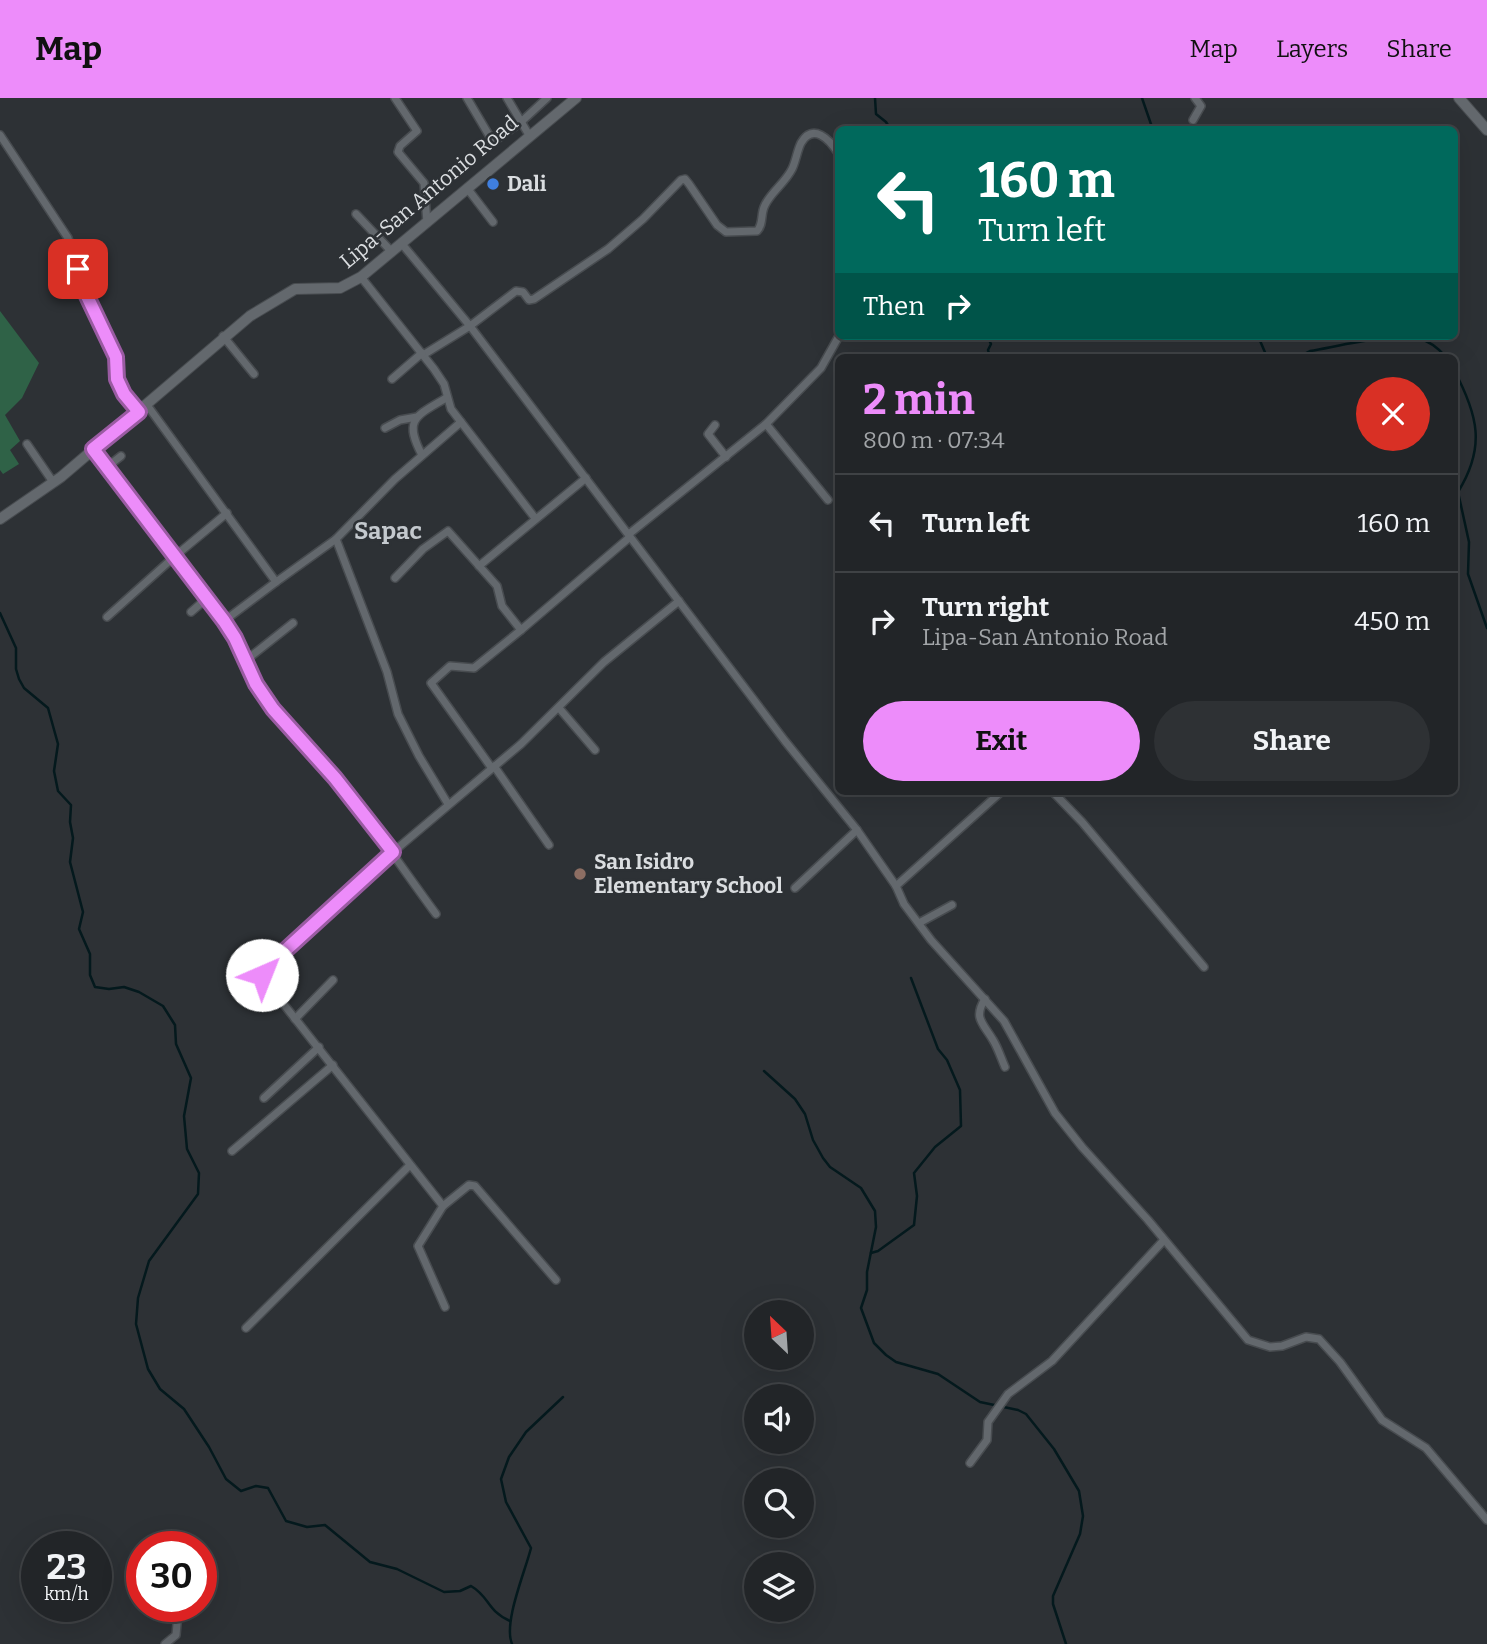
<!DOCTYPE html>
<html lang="en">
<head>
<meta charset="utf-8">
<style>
  body { margin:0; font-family:Bitter,serif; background:#2e3134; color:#f1f3f6; height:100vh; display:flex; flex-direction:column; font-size:26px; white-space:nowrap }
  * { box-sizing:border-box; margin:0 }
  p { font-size:23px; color:#a2a5a8 }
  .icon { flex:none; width:38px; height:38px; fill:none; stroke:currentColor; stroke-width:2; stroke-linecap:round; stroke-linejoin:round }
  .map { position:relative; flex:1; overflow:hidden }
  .side { position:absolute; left:835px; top:256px; width:623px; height:441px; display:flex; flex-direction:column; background:#222528; border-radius:10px; box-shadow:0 7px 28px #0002,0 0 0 2px #3f4245 }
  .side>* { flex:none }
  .hud { position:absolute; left:835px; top:28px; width:623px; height:214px; border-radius:10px; box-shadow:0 7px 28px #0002,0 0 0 2px #3f4245; background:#00695c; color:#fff; overflow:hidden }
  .needle { width:46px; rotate:335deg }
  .buttons { position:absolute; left:744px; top:1202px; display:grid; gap:14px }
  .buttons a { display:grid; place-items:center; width:70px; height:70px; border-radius:50%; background:#222528; box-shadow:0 7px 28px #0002,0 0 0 2px #3f4245; font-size:35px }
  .speed { position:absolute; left:21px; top:1433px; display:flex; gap:14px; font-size:35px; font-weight:700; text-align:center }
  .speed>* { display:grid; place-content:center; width:91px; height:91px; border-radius:50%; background:#222528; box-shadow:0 7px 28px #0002,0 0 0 2px #3f4245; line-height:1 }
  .speed small { font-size:18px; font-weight:400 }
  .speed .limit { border:10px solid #d22; background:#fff; color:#111 }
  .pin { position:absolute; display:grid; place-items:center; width:60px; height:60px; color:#fff; margin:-30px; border-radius:14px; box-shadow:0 4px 10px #0006 }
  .me { position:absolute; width:77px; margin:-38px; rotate:44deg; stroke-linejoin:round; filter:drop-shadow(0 0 5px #0008) }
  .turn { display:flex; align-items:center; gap:24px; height:147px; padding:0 28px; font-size:32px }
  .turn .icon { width:91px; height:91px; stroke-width:2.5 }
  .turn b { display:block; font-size:49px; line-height:60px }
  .then { display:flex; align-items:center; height:66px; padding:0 28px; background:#0003; gap:14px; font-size:26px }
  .round { display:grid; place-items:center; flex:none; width:74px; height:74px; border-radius:37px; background:#2e3134 }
  .summary { display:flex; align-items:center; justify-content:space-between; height:119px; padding:0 28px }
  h1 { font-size:42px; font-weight:700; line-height:52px; color:#ed8cfa }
  .primary-button { display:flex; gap:14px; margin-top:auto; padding:14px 28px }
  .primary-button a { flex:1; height:80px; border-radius:42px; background:#ed8cfa; color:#111; font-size:28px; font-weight:700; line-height:80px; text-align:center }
  .primary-button a+a { background:#2e3134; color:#f1f3f6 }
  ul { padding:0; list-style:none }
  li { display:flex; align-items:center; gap:21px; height:98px; padding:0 28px; border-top:2px solid #3f4245 }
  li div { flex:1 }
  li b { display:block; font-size:26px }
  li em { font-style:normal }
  header { display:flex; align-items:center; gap:42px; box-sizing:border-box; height:98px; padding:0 35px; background:#ed8cfa; color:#111 }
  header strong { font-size:33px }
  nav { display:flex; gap:38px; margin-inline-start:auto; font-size:24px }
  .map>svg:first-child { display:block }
  .forest { fill:#2f6247 }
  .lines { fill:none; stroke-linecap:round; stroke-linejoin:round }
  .stream { stroke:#04191d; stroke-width:2.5 }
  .minor-casing { stroke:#484c50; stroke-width:10 }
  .secondary-casing { stroke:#484c50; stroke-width:12 }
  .minor { stroke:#63686d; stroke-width:7 }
  .secondary { stroke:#63686d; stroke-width:10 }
  .route-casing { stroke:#9a5ba2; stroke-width:18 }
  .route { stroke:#ed8cfa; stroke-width:12 }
  .shop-dot { fill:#3f7fe0; stroke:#2d3135; stroke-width:2.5 }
  .education-dot { fill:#8d6e63; stroke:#2d3135; stroke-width:2.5 }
  .labels { text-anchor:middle; stroke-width:5; stroke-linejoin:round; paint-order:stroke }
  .poi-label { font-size:21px; font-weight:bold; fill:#dadde0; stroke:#2d3135; text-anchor:start }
  .street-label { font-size:21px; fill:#dadde0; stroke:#2d3135 }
  .quarter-label { font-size:24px; font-weight:bold; fill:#c4c9ce; stroke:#2d3135 }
</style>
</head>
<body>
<header>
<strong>Map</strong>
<nav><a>Map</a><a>Layers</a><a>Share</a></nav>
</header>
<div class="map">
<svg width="1487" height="1546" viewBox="0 0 1487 1546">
  <rect width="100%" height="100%" fill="#2d3135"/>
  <polygon class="forest" points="0,213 39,265 22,300 5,317 20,343 10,352 19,366 3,376 0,372"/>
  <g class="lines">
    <g class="stream">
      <polyline points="875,0 876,16 886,24 891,32"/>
      <polyline points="1142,0 1153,32"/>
      <polyline points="987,238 991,246 988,252 990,259"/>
      <polyline points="1258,238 1267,259"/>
      <path d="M1298 259 1310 253C1340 248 1390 235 1419 241 1430 243 1439 251 1446 259"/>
      <path d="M1454 272C1478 317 1486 349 1458 394L1469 444 1468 476 1487 530"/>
      <path d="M0 515 16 550V571L19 581 24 590 48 610 58 646 54 673 58 693 71 707 70 724 73 740 70 764 83 814 79 831 90 856V877L95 889 109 891 124 889 139 894 163 908 175 927 176 946 191 980 184 1018 187 1051 199 1075 198 1096 149 1163 138 1200 136 1226 148 1271 160 1291 184 1311 209 1349 226 1381 241 1393 256 1388 268 1390 286 1423 307 1429 325 1427 370 1464 397 1471 444 1494 460 1493 471 1488C490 1499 486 1512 510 1523"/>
      <polyline points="764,973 795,1001 805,1016 813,1042 823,1060 830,1069 861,1090 875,1113 876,1129 867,1174 867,1192 861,1210 874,1245 886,1257 896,1264 938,1276 980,1304 1018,1312 1026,1316 1054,1351 1079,1393 1083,1418 1080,1436 1053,1498 1053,1506 1066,1546"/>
      <polyline points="871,1155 878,1153 914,1127 917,1098 914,1075 935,1049 961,1028 960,992 947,962 938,951 911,880"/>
      <path d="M512 1546C503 1525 525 1474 531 1450L506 1404 501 1381 509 1359 526 1334 563 1299"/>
    </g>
    <defs>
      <g id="minor">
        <polyline points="395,0 417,33 400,48 398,54 424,85 427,125"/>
        <polyline points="467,0 493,44 521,24 547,0"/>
        <polyline points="507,0 529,37"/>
        <polyline points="1193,22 1201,8 1195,0"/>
        <polyline points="0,37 68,140 86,196 116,259 117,281 124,296 139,314"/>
        <polyline points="467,90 493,124"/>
        <polyline points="356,116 392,154"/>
        <polyline points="402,146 470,228 785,643 857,732 896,788 904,806 931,842 1004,923 1055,1015 1082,1049 1148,1122 1248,1242 1270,1249 1282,1248 1306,1239 1319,1241 1340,1264 1382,1322 1426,1350 1487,1422"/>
        <polyline points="361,179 434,271 444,286 451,311 535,420"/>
        <polyline points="223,238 254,276"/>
        <path d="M423 257 470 228 516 193 523 194 529 202 534 201 608 151 643 121 681 82 685 81 689 86 717 127 726 134 757 133C764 126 760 116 765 107 771 94 785 85 792 71 796 63 797 53 801 45 813 24 830 42 838 55"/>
        <polyline points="392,281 422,255"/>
        <polyline points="147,307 276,484 336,441 395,381 461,324"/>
        <polyline points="766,326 828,402"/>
        <polyline points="715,327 708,336 726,359"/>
        <polyline points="385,330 400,322 417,319"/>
        <polyline points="27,346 53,384"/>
        <path d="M94 351 224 523C243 551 252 584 273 611 292 635 314 656 334 679 371 723 402 770 436 816"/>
        <path d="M422 357C403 321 416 318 446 300"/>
        <polyline points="107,369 121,358"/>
        <polyline points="629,436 766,326 821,270 839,238"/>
        <polyline points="336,441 387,574 398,616 419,658 448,706"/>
        <polyline points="479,468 586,380"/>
        <polyline points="395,480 423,451 448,433 497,488 502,508 521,532 630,439"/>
        <polyline points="191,514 206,501"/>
        <polyline points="107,519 174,459 227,415"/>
        <polyline points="224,523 276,484"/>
        <polyline points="245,563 293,525"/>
        <polyline points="559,610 595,652"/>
        <polyline points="494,668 549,747"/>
        <polyline points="491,669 431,585 450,568 474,570 521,532"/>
        <polyline points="1052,693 1082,724 1204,869"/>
        <polyline points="896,788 1002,693"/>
        <polyline points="795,790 857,732"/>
        <polyline points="919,825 952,807"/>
        <path d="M985 901C973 920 983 925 993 942 998 950 1001 960 1005 969"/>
        <polyline points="295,921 333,882"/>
        <polyline points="264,1000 319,949"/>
        <polyline points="232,1053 333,967"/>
        <polyline points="443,1108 263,880 263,874 393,754 521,646 604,564 679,503"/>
        <polyline points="445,1209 418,1148 443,1108 469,1087 475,1088 556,1182"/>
        <polyline points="246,1230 410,1067"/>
        <polyline points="970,1365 987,1342 988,1324 1008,1296 1052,1263 1164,1142"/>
        <polyline points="165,1546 176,1537 178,1515 184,1508"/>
      </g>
      <g id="secondary">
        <polyline points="1459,0 1487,32"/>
        <polyline points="0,421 61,379 250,218 295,191 340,190 361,179 576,0"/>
      </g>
    </defs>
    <use href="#minor" class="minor-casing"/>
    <use href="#secondary" class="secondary-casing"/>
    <use href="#minor" class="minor"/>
    <use href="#secondary" class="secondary"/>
  </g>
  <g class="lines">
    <defs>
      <polyline id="route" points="78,171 86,196 116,259 117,281 124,296 139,314 93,351 224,523 235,540 256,586 273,611 335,680 393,754 265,871 262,877"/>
    </defs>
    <use href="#route" class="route-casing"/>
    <use href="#route" class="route"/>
  </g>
  <circle class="shop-dot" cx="493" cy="86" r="7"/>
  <circle class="education-dot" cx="580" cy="776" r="7"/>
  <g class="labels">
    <g class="poi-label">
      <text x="507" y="93">Dali</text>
      <text x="594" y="771">San Isidro<tspan x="594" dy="24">Elementary School</tspan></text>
    </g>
    <g class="street-label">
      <text transform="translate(429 94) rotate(-40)" y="7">Lipa-San Antonio Road</text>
    </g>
    <g class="quarter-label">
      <text x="388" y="441">Sapac</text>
    </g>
  </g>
</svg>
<div class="buttons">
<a><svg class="needle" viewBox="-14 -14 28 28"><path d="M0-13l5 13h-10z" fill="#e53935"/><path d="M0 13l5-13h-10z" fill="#a2a5a8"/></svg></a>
<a><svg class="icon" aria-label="sound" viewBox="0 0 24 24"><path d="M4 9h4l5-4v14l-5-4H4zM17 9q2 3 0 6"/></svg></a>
<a><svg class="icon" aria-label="search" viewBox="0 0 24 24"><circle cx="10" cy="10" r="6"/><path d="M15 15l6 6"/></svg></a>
<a><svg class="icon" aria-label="layers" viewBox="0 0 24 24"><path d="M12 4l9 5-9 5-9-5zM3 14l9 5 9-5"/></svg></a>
</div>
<div class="speed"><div>23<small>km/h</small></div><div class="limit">30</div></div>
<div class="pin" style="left:78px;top:171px;background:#d93025"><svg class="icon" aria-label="arrive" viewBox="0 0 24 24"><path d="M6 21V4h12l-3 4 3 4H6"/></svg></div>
<svg class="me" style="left:262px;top:877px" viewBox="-20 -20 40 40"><circle r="19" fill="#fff"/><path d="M0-13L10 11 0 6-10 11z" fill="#ed8cfa"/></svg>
<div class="hud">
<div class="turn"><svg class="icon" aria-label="left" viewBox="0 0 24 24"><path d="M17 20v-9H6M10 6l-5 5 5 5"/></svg><div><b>160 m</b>Turn left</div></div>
<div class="then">Then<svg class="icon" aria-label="right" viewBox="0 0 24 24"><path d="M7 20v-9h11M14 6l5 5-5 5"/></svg></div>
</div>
<section class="side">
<div class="summary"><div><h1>2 min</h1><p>800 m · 07:34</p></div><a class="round" style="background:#d93025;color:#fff"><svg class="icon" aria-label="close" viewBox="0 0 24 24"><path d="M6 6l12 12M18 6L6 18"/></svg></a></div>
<ul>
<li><svg class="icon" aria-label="left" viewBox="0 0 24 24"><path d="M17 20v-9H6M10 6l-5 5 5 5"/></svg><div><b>Turn left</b></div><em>160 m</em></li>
<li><svg class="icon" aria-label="right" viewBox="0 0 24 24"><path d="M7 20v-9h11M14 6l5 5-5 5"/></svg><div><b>Turn right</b><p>Lipa-San Antonio Road</p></div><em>450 m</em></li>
</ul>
<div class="primary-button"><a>Exit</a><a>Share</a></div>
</section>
</div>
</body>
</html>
